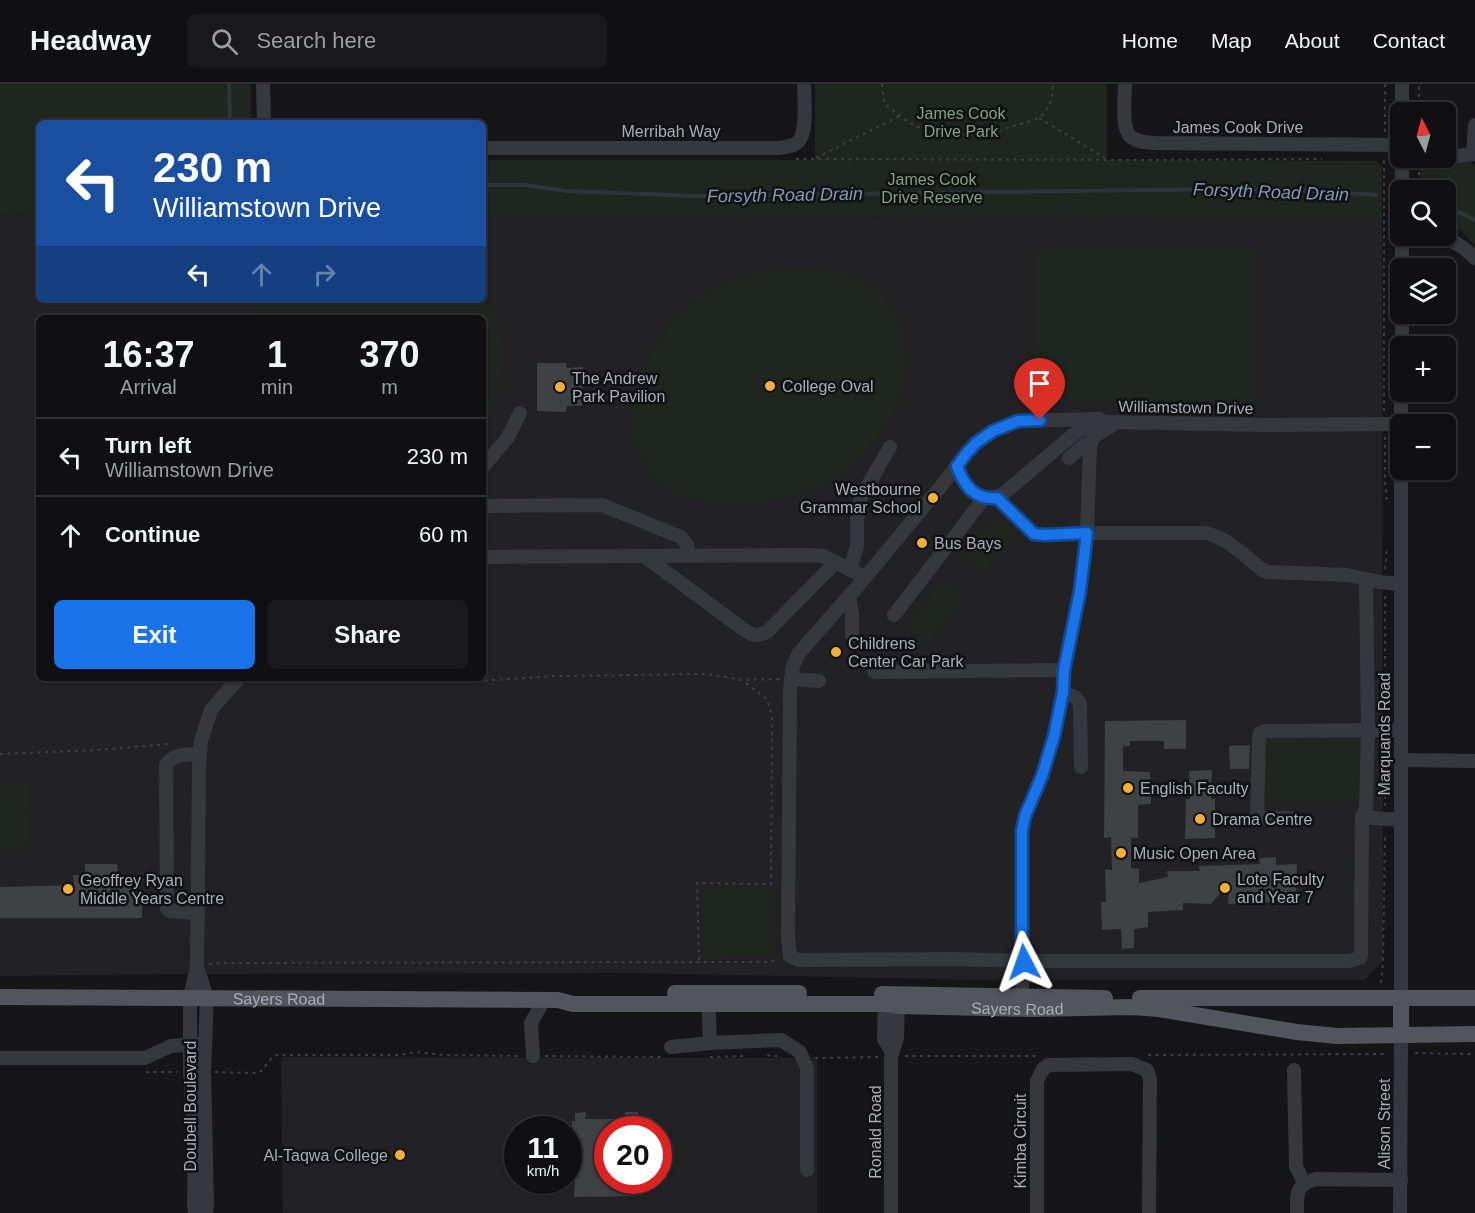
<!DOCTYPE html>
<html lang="en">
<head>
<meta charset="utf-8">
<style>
  body { margin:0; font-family:Arial,sans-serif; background:#19191b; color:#f1f3f6; height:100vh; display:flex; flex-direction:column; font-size:22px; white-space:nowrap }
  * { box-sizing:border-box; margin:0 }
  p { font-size:20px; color:#9c9d9f }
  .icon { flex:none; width:33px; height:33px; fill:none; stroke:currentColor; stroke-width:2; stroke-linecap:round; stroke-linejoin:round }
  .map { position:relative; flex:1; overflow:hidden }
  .panel { position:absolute; left:36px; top:231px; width:450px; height:366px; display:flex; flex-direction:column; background:#101012; border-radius:9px; box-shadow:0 2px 4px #0004,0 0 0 2px #303032 }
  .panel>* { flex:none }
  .banner { position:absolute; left:36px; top:36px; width:450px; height:183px; border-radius:9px; box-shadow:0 2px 4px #0004,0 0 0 2px #303032; background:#1a4fa0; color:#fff; overflow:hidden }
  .needle { width:39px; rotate:354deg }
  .buttons { position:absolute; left:1390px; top:18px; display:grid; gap:12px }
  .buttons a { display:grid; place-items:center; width:66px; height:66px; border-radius:9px; background:#101012; box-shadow:0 2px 4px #0004,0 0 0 2px #303032; font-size:30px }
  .speed { position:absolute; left:504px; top:1032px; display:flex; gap:12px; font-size:30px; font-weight:700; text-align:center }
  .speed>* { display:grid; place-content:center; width:78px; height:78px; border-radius:50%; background:#101012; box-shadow:0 2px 4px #0004,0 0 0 2px #303032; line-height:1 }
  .speed small { font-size:15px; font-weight:400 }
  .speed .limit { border:9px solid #d22; background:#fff; color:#111 }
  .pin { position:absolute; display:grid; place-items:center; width:51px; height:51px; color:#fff; margin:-62px -26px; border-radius:50% 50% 50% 0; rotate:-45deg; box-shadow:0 0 6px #0007 }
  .pin .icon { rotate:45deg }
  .me { position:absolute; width:66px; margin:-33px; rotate:356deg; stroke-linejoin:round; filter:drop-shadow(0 0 4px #0008) }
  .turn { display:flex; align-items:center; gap:21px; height:126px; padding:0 18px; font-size:27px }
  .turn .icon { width:78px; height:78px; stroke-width:2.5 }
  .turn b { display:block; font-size:42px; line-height:51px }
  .lanes { display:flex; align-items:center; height:57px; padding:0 18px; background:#0003; justify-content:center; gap:30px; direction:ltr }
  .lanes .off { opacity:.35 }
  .eta { display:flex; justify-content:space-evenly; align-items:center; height:102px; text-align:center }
  .eta b { font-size:36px; font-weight:600; line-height:42px }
  .action { display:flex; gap:12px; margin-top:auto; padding:12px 18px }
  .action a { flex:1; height:69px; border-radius:9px; background:#1a73e8; color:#fff; font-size:24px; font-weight:600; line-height:69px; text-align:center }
  .action a+a { background:#19191b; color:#f1f3f6 }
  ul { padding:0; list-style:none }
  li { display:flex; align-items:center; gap:18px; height:78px; padding:0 18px; border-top:2px solid #303032 }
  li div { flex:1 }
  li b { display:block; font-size:22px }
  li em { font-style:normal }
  header { display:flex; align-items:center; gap:36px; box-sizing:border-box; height:84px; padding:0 30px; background:#101012; border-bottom:2px solid #303032 }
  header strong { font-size:28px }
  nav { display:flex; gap:33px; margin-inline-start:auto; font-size:21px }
  .search { width:420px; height:54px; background:#19191b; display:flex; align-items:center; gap:15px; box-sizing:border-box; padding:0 21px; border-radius:9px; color:#9c9d9f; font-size:22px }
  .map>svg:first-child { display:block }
  .built { fill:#222225; fill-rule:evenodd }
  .green { fill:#1e261f }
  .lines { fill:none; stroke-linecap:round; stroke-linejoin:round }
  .stream { stroke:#2c353c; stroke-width:4 }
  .building { fill:#404145 }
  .path { stroke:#3d3f44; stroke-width:2; stroke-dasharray:3 4.5; stroke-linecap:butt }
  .minor { stroke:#37383d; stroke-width:14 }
  .major { stroke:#53555c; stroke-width:16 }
  .route-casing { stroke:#114b97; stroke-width:15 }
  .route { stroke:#1a73e8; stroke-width:10 }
  .poi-dot { fill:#f2b134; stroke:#111113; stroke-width:2 }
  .labels { text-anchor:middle; stroke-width:5; stroke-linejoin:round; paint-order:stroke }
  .park-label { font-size:16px; fill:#7fa381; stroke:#111113 }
  .street-label { font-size:16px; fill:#a8adb8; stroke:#111113 }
  .poi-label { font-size:16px; fill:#a8adb8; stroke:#111113; text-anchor:start }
  .water-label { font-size:18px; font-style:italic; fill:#7f9bb3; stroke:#111113 }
</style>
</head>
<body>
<header>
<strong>Headway</strong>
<div class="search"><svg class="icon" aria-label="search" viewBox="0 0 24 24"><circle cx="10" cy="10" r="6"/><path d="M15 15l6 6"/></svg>Search here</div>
<nav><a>Home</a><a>Map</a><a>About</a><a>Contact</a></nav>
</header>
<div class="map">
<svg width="1475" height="1129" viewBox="0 0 1475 1129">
  <rect width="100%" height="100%" fill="#161618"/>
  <g class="built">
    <path d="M0 131 39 132V216H483V132L1382 133 1383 877 1364 896H985L631 889 195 890 0 892ZM39 234H483V594H39Z"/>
    <path d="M281 973 817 974V1129H283ZM518 1046H568V1096H518ZM608 1046H658V1096H608Z"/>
  </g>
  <g class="green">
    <polygon points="0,0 251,0 251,39 39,39 39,132 0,131"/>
    <polygon points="815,0 1107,0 1107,76 1376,77 1382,83 1382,133 483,132 483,76 815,76"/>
    <polygon points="1421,77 1470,77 1475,82 1475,161 1456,142 1446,137 1446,106 1420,106"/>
    <rect x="1035" y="165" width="221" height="152"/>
    <polygon points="789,184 815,184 856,193 881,209 898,230 905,252 908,278 905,302 895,326 877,353 858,376 833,396 801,410 770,417 734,420 696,416 674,410 656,395 646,383 635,360 632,337 633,316 635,301 641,285 663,250 676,233 710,206 747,191"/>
    <path d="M483 211C513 251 505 304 483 346V234H253L270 216H483Z"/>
    <polygon points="997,429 1020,447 983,490 962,472"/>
    <polygon points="942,497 964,516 929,558 907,541"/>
    <polygon points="1268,654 1360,654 1360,717 1266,718 1266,661"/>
    <polygon points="0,701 30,701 29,765 0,765"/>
    <polygon points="703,802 772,805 771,872 703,874"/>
  </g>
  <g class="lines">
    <g class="stream">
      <polyline points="229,0 230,39"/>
      <polyline points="483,101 524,101 567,107 693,112 1216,105 1295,106 1376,111"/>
      <polyline points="1446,124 1463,130 1475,136"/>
    </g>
  </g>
  <g class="building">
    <polygon points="537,279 566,279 567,284 583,283 582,322 567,322 566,328 537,327"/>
    <polygon points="1186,636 1186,665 1164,665 1164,657 1130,657 1130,662 1123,662 1123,687 1150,688 1151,720 1138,721 1138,754 1131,754 1131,784 1139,785 1139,799 1168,793 1167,787 1200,787 1199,782 1260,780 1259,774 1276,773 1276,781 1297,780 1296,811 1277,812 1277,818 1228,820 1229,798 1211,820 1183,819 1183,826 1148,828 1148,843 1134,845 1134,864 1122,865 1121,845 1102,846 1101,818 1106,818 1105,785 1112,786 1111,753 1104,754 1105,637"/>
    <polygon points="1250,661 1249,685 1230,685 1229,662"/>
    <polygon points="1212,686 1211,715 1215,715 1215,754 1185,755 1186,715 1190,715 1189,687"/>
    <polygon points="85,780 117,780 119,797 136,793 136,808 142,808 142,834 0,834 0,803 74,801 73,791 85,791"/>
    <polygon points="586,1028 585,1035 624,1035 625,1028 638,1028 638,1046 608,1046 608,1096 638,1096 638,1112 574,1113 575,1093 572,1089 572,1037 575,1037 575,1029"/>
  </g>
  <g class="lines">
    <g class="path">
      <path d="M882 0 884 19C896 29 912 43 927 46 958 54 993 50 1023 39 1028 38 1035 36 1040 33 1050 24 1053 13 1053 0"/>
      <polyline points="1419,28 1419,0"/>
      <polyline points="1039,34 1105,74"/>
      <polyline points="1385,48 1385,0"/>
      <polyline points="816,74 899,32"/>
      <polyline points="796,75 1145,76 1322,75"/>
      <polyline points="1419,106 1419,74"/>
      <polyline points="1384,327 1384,74"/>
      <polyline points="1385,353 1385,398 1387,419"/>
      <polyline points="1385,485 1387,464"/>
      <polyline points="462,598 555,592 708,590 742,596 780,595"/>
      <polyline points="1385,635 1385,512"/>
      <polyline points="1385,659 1385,722"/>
      <polyline points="0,670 97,666 168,660"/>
      <polyline points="699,876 697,799 771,800 772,633 767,615 742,596"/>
      <polyline points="209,880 224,879 770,878 779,875"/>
      <polyline points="1381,899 1383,878 1385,749"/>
      <polyline points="1415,969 1475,970"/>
      <polyline points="767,971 782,973"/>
      <polyline points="1148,971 1388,970"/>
      <polyline points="545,972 663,973"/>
      <polyline points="905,972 1037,972"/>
      <polyline points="710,973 747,972"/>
      <polyline points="815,974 878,973"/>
      <polyline points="146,988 177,988"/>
      <path d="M215 988 258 989C266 985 268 974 277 971H400L415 968 444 971 522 972"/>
    </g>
    <g class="minor">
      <polyline points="263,0 264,39"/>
      <path d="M1125 0C1125 13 1121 43 1130 52 1136 58 1145 58 1153 59L1401 61"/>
      <polyline points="1402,0 1402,28"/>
      <path d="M483 64H779C785 63 793 63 798 58 808 48 804 14 804 0"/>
      <polyline points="1473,69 1475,41"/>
      <polyline points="1456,72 1475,70"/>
      <polyline points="1402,106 1402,74"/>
      <path d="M1402 154C1436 154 1449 148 1475 174"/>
      <polyline points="1402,184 1402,152"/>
      <polyline points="1402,262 1402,230"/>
      <path d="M1104 338 1099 335 1019 337 993 347 976 359 966 370 951 390 858 502 799 569 793 582 790 606 788 852 790 872 798 876 954 875 1024 877H1349L1360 874 1361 871 1362 733 1366 725 1368 646 1366 495 1347 491 1268 488 1262 486C1246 472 1227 454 1206 449H1087L1090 361 1093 353 1117 338"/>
      <polyline points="1401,340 1401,308"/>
      <polyline points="1069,374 1084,361 1092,357"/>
      <path d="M957 382C959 389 963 398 968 404 976 414 993 416 1003 410L1074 350 1086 343 1104 338 1266 341 1401 340"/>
      <polyline points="483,383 508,353 520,329"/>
      <polyline points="1401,386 1401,915"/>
      <polyline points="997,414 1034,450 1045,451 1087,449 1080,507 1064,586 1063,608 1054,652 1042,692 1025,732 1022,747 1022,859 1024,877 1021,913"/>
      <polyline points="483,422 602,421 681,453 687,460 689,471"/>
      <path d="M644 472 746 547C754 552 759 552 767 548L836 478"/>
      <polyline points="483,473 808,471 823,472 865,493"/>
      <polyline points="850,486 857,462 857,436 861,413 890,363"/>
      <polyline points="1366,495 1379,498 1401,500"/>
      <polyline points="849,512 852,531 852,551"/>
      <polyline points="894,531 985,413"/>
      <polyline points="874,588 1064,586"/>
      <polyline points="791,595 819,597"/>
      <polyline points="1063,608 1075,613 1080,619 1081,683"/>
      <polyline points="1401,676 1475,677"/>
      <polyline points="1362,733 1385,735 1401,736"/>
      <polyline points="1291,734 1257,734 1259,652 1260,649 1266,647 1401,646"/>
      <path d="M198 829 170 827 167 825 166 681C174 669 187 671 200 670"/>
      <polyline points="197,882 207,914 204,987 207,1121 206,1129"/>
      <polyline points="708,910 710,959"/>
      <polyline points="885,912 884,955 892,968"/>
      <polyline points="671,963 710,959 781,956 800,968 807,984 807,1086"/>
      <polyline points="533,972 531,939 544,916"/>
      <polyline points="0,974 145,974 171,962 198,960"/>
      <polyline points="1294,986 1296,1082 1304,1099"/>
      <polyline points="195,1129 194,1120 195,1065 190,988 190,914 197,882 199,682 201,657 211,626 239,594"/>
      <polyline points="891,1129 891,973 897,954 898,913"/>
      <polyline points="1037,1129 1037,997 1043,985 1048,981 1132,980 1147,986 1150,995 1149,1129"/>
      <path d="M1297 1129C1297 1109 1295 1101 1316 1095L1401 1096"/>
      <polyline points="1400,1129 1401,951"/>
    </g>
    <g class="major">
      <polyline points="675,909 799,909"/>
      <polyline points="882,910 1105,914"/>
      <path id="s1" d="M0 913 558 916 573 920H885L899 922 1033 925 1132 923 1159 925 1297 948 1337 952 1475 950"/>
      <polyline points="1140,914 1475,914"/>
      <polyline points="1401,951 1401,915"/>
    </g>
  </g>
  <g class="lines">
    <defs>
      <path id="route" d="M1024 878 1022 860V747L1025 732 1042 692 1054 652 1063 608 1064 586 1080 507 1087 449 1045 451 1034 450 997 414C974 416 964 401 957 382L966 370 976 359 993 347 1018 337 1040 336"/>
    </defs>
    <use href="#route" class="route-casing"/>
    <use href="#route" class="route"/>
  </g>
  <g class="poi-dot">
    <circle cx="770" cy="302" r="6"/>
    <circle cx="560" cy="303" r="6"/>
    <circle cx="933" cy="414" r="6"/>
    <circle cx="922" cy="459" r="6"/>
    <circle cx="836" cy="568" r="6"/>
    <circle cx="1128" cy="704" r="6"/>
    <circle cx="1200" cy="735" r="6"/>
    <circle cx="1121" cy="769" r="6"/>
    <circle cx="1225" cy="804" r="6"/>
    <circle cx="68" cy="805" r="6"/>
    <circle cx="400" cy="1071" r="6"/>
  </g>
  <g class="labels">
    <g class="park-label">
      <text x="961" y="35">James Cook<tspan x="961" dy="18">Drive Park</tspan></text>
      <text x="932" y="101">James Cook<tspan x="932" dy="18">Drive Reserve</tspan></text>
    </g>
    <g class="street-label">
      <text x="1238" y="49">James Cook Drive</text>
      <text x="671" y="53">Merribah Way</text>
      <text transform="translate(1186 323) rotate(1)" y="6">Williamstown Drive</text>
      <text transform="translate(1384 650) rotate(-90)" y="6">Marquands Road</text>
      <text dy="6" stroke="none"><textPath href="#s1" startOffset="279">Sayers Road</textPath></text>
      <text dy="6" stroke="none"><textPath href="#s1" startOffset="1018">Sayers Road</textPath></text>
      <text transform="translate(190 1022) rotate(-90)" y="6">Doubell Boulevard</text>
      <text transform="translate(1384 1040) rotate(-90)" y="6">Alison Street</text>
      <text transform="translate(875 1048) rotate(-90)" y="6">Ronald Road</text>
      <text transform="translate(1020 1057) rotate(-90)" y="6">Kimba Circuit</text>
    </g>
    <g class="poi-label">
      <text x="572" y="300">The Andrew<tspan x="572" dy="18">Park Pavilion</tspan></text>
      <text x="782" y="308">College Oval</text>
      <text x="921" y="411" text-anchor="end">Westbourne<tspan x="921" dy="18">Grammar School</tspan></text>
      <text x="934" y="465">Bus Bays</text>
      <text x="848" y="565">Childrens<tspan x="848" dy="18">Center Car Park</tspan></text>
      <text x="1140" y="710">English Faculty</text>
      <text x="1212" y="741">Drama Centre</text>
      <text x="1133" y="775">Music Open Area</text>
      <text x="1237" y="801">Lote Faculty<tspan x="1237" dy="18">and Year 7</tspan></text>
      <text x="80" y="802">Geoffrey Ryan<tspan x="80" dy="18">Middle Years Centre</tspan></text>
      <text x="388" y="1077" text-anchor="end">Al-Taqwa College</text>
    </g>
    <g class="water-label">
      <text transform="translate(1271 108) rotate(2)" y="6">Forsyth Road Drain</text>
      <text transform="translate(785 111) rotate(-1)" y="6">Forsyth Road Drain</text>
    </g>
  </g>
</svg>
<div class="buttons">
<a><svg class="needle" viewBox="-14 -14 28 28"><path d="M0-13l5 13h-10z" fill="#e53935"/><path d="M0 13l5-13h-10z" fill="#9c9d9f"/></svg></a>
<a><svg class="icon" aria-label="search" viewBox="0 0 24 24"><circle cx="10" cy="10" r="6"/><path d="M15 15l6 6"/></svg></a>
<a><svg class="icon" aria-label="layers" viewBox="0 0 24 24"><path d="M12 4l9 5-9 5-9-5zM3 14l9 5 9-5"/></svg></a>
<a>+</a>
<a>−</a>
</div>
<div class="speed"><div>11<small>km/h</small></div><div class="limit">20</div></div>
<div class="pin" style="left:1040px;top:336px;background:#d93025"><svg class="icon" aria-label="arrive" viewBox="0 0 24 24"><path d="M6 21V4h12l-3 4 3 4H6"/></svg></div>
<svg class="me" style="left:1024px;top:878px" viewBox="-20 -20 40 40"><path d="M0-17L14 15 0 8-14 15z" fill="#1a73e8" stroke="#fff" stroke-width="4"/></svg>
<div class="banner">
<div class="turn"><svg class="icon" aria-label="left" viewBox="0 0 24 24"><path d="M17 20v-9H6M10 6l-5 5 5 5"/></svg><div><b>230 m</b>Williamstown Drive</div></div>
<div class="lanes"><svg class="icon" aria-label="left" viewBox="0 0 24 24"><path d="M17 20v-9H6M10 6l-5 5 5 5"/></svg><svg class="icon off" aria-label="ahead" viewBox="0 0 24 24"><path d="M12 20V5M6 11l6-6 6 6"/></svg><svg class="icon off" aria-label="right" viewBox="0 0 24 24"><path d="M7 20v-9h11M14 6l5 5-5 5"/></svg></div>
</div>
<section class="panel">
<div class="eta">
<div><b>16:37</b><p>Arrival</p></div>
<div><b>1</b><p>min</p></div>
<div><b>370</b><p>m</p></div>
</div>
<ul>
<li><svg class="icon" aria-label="left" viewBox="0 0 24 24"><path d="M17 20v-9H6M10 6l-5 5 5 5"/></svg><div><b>Turn left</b><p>Williamstown Drive</p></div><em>230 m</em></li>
<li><svg class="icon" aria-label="ahead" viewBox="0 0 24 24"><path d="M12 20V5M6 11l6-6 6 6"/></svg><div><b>Continue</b></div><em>60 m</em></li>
</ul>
<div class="action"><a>Exit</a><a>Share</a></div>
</section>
</div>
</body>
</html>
